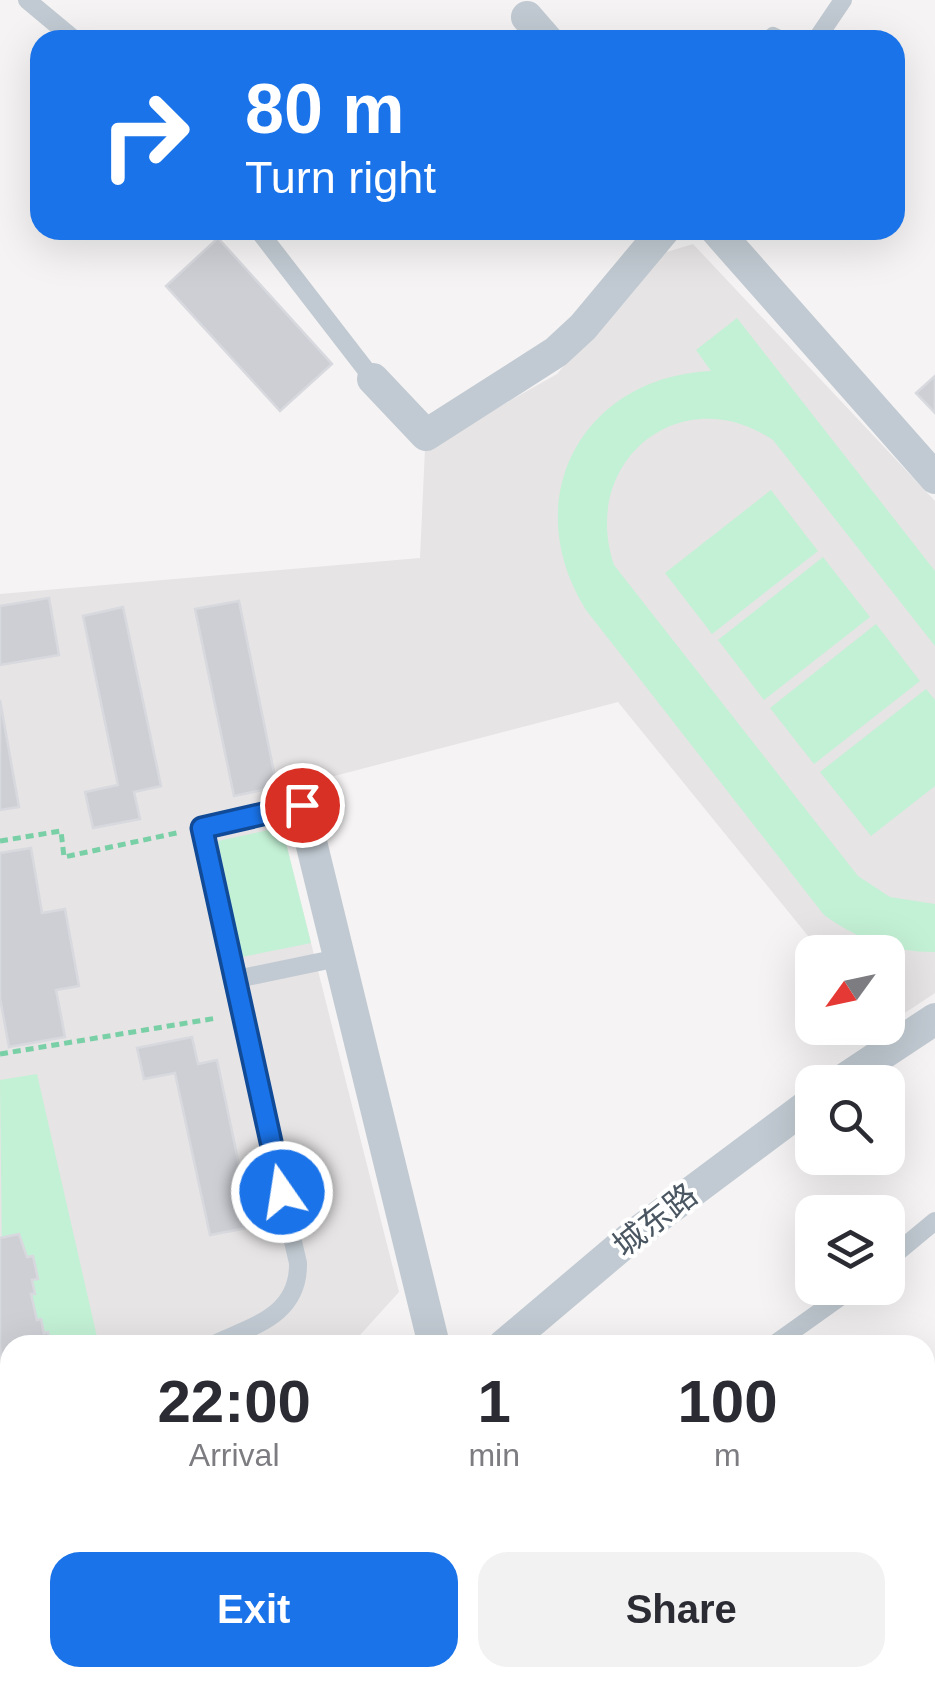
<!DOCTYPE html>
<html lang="en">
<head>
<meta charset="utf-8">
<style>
  body { margin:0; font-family:Helvetica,"Noto Sans SC",sans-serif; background:#f2f2f3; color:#2b2b33; height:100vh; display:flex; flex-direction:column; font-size:38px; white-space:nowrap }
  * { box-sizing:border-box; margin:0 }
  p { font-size:32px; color:#7c7c81 }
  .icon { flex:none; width:55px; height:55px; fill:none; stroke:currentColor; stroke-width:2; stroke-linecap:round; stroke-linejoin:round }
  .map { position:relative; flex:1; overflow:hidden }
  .sheet { position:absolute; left:0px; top:1335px; width:935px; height:352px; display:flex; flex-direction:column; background:#fff; border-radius:30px 30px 0 0; box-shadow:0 10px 40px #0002 }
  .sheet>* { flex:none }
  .banner { position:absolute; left:30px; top:30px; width:875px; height:210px; border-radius:30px; box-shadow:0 10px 40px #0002; background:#1a73e8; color:#fff; overflow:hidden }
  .needle { width:65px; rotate:237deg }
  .tools { position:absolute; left:795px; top:935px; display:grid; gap:20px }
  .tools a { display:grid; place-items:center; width:110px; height:110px; border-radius:20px; background:#fff; box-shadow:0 10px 40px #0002; font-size:50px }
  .pin { position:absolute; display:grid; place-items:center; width:85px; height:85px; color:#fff; margin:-42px; border:5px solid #fff; border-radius:50%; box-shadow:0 2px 10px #0007 }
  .me { position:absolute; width:110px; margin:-55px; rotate:347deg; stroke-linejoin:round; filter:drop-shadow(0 0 8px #0008) }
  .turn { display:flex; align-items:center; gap:35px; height:210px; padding:0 50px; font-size:45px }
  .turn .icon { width:130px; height:130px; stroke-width:2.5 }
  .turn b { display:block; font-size:70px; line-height:85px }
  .eta { display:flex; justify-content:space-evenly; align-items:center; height:170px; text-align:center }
  .eta b { font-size:60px; font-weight:800; line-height:70px }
  .action { display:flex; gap:20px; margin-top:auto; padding:20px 50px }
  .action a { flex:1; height:115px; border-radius:30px; background:#1a73e8; color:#fff; font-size:40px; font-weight:800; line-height:115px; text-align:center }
  .action a+a { background:#f2f2f3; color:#2b2b33 }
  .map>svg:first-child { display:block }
  .commercial { fill:#fdf9ef }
  .education { fill:#e6e4e5 }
  .green { fill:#c3f1d5 }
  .building { fill:#cdcfd5; stroke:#d7d9de; stroke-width:2.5 }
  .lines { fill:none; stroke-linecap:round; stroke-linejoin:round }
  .path { stroke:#7ad0a6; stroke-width:5; stroke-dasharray:8 5; stroke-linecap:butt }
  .service { stroke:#c1cad2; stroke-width:18 }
  .minor { stroke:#c1cad2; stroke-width:32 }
  .route-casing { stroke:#114b97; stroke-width:25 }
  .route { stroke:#1a73e8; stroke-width:18 }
  .labels { text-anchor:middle; stroke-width:8; stroke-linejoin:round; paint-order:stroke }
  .street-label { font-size:32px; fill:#4a5661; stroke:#fff }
</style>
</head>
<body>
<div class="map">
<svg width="935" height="1686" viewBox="0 0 935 1686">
  <rect width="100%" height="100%" fill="#f5f3f3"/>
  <polygon class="commercial" points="442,1678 889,1678 901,1686 438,1686"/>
  <polygon class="education" points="693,244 935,501 935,993 888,1024 888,952 821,952 618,702 273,792 399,1292 351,1345 10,1345 10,1609 0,1613 0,594 420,558 425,449 557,374 660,254"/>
  <g class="green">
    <path d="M737 318 935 571V646L773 440C681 378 579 461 614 565L858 876 890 897 935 904V952C892 952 859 940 824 915L586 610C517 500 581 377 711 371L696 350Z"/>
    <polygon points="771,490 818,551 712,634 665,573"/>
    <polygon points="823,557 870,617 764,700 718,640"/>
    <polygon points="876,624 920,681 814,764 770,708"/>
    <polygon points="926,689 935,700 935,786 871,836 820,772"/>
    <polygon points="282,827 311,943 242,957 218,841"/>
    <polygon points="37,1074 97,1337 139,1337 139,1345 10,1345 10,1422 4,1424 0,1080"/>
  </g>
  <g class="building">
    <polygon points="218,238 332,364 280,411 166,286"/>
    <polygon points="935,376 935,413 916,393"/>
    <polygon points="49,598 59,655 0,665 0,606"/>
    <polygon points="239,601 277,787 234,796 195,609"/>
    <polygon points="123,607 161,786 134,792 140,819 93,828 85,792 118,785 83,616"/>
    <polygon points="0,700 19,807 0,810"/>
    <polygon points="31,848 42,913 65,909 79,986 56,990 65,1037 9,1047 0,998 0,853"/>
    <polygon points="192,1037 198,1064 217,1060 252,1227 210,1235 175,1073 144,1079 137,1048"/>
    <polygon points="19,1234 27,1257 33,1256 38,1279 32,1280 35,1294 31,1294 37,1320 41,1319 44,1333 48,1332 51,1345 10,1345 8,1383 0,1347 0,1238"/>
    <polygon points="596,1678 634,1678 649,1685 592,1686"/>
    <polygon points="652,1678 752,1678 755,1679 751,1686 648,1686"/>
  </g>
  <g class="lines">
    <g class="path">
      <polyline points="0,841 61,831 64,857 181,832"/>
      <polyline points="0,1054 217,1018"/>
    </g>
    <g class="service">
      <polyline points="27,0 75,40"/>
      <polyline points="769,40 773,36 781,40"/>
      <polyline points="816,40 843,0"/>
      <polyline points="258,230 373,379"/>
      <polyline points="232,980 338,958"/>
      <polyline points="888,1260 935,1221"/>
      <path d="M212 1345C252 1326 299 1316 298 1263L232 980 203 828 302 805"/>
      <polyline points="773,1345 853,1288"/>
      <polyline points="0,1444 10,1439"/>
      <polyline points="801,1678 818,1686"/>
      <polyline points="571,1686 575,1678"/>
    </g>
    <g class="minor">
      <polyline points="527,17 547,40"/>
      <polyline points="716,230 935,478"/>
      <polyline points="373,379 426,435 556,352 583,327 664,230"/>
      <polyline points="302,805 434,1345"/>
      <polyline points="840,1082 935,1019"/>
      <polyline points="504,1345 634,1235 812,1102"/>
      <polyline points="421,1686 422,1678"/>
    </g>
  </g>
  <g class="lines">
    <defs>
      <polyline id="route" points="282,1192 202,828 302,805"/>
    </defs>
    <use href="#route" class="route-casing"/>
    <use href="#route" class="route"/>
  </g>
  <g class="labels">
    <g class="street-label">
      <text transform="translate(655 1220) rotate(-38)" y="11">城东路</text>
    </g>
  </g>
</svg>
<div class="tools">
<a><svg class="needle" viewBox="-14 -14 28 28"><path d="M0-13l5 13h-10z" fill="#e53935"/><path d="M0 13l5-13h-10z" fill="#7c7c81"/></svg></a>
<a><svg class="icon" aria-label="search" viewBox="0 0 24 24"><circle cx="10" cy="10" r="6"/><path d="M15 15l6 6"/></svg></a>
<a><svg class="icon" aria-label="layers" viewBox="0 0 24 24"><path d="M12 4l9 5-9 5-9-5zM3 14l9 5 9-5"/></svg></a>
</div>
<div class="pin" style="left:302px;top:805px;background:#d93025"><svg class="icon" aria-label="arrive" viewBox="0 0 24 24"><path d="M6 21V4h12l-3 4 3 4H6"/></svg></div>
<svg class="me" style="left:282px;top:1192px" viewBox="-20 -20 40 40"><circle r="17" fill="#1a73e8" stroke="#fff" stroke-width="3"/><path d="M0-11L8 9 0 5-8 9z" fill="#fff"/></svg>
<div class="banner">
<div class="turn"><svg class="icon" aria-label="right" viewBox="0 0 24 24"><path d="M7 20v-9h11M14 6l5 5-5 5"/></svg><div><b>80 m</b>Turn right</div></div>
</div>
<section class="sheet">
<div class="eta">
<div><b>22:00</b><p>Arrival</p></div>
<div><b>1</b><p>min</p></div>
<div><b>100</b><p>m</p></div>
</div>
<div class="action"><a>Exit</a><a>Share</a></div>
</section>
</div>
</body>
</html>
